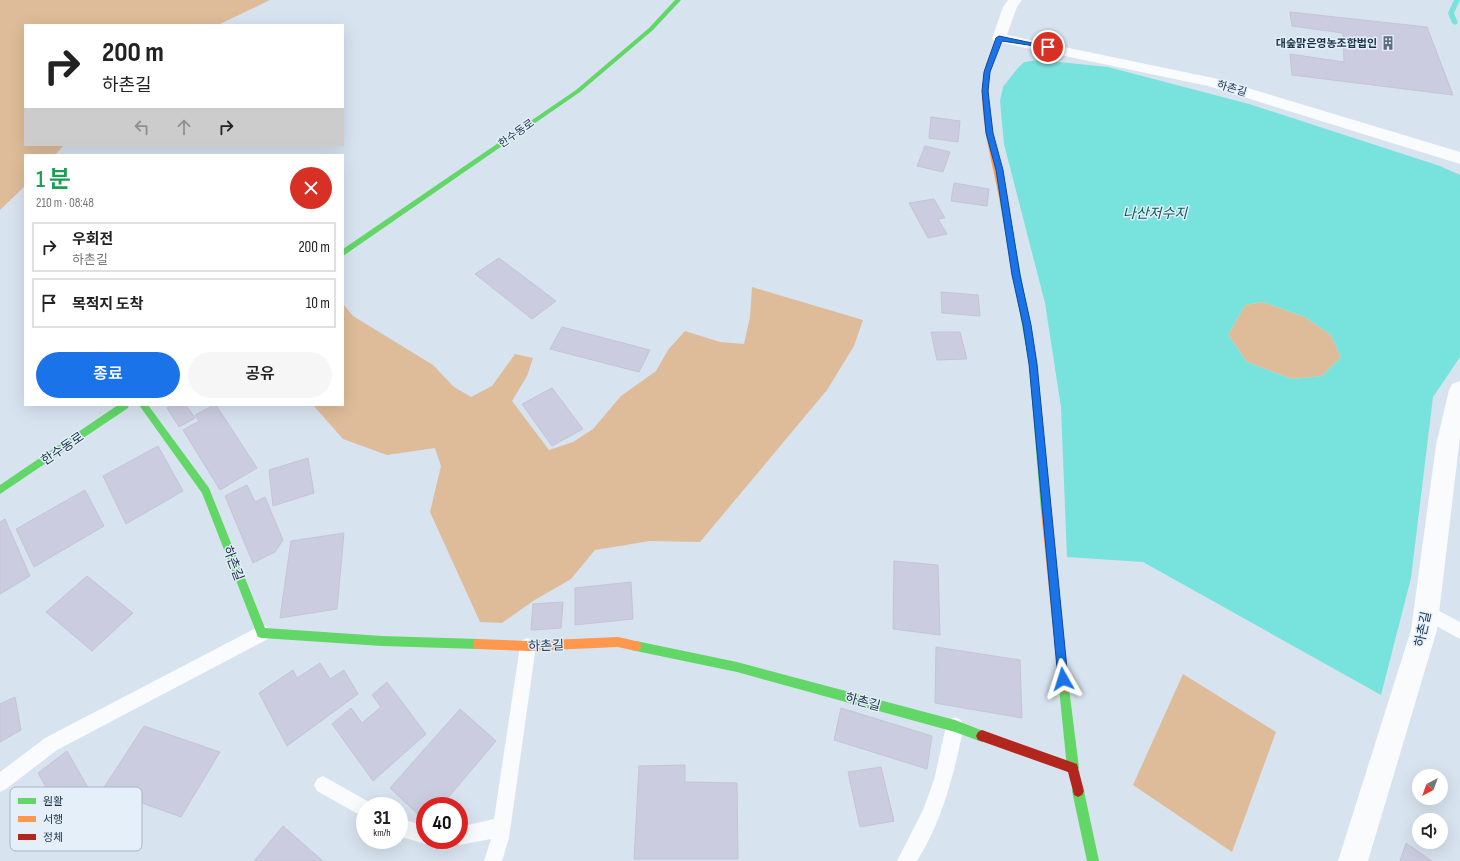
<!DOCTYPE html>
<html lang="ko">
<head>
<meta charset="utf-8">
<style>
  body { margin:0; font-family:"Sofia Sans Condensed","Noto Sans KR",sans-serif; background:#f6f6f6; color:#222; height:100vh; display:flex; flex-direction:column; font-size:15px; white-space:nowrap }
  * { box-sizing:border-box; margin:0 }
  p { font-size:13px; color:#767676 }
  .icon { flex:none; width:22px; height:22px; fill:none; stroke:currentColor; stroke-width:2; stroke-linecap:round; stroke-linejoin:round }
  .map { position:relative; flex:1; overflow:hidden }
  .drawer { position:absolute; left:24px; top:154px; width:320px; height:252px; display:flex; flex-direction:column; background:#fff; border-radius:0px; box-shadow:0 4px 16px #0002 }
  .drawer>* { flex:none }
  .top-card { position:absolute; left:24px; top:24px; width:320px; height:122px; border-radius:0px; box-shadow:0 4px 16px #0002; background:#fff; color:#222; overflow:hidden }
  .needle { width:26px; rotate:221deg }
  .tools { position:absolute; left:1412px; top:769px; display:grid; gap:8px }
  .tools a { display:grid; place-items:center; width:36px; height:36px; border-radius:50%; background:#fff; box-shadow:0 4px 16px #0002; font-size:20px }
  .speed { position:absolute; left:356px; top:797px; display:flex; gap:8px; font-size:20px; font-weight:700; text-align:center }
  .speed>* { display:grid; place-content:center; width:52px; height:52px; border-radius:50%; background:#fff; box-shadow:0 4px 16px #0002; line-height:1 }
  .speed small { font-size:10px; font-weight:400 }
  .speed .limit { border:6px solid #d22; background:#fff; color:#111 }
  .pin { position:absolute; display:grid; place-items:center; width:34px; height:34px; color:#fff; margin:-17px; border:2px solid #fff; border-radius:50%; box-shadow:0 1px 4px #0007 }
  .me { position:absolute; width:44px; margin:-22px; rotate:354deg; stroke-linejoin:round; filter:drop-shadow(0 0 3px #0008) }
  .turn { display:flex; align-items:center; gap:14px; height:84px; padding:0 12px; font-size:18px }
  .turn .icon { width:52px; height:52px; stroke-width:2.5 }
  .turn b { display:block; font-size:28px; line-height:34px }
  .lanes { display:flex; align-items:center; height:38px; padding:0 12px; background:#0003; justify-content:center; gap:20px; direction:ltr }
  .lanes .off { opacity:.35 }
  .round { display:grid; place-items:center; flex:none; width:42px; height:42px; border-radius:21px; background:#f6f6f6 }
  .summary { display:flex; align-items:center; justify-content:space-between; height:68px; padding:0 12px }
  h1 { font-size:24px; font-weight:600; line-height:30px; color:#1e9e55 }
  .primary-button { display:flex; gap:8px; margin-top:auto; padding:8px 12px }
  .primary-button a { flex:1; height:46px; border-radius:24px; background:#1a73e8; color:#fff; font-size:16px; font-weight:600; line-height:46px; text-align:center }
  .primary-button a+a { background:#f6f6f6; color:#222 }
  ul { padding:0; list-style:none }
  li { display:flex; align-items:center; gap:12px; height:50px; margin:0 8px 6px; padding:0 4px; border:2px solid #e0e0e0; border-radius:0px }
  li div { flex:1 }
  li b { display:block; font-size:15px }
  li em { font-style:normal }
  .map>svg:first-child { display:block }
  .green { fill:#debc99 }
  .water { fill:#78e2dd; fill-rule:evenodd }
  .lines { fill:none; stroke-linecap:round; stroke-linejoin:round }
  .stream { fill:#78e2dd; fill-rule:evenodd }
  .building { fill:#cbccdf; stroke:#c5c4d6 }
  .lane { fill:#f9fbfd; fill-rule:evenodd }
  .street { fill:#f9fbfd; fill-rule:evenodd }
  .fast { fill:#63d668; fill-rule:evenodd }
  .slow { fill:#ff974d; fill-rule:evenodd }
  .jam { fill:#b3261e; fill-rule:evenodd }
  .route { fill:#1a73e8; stroke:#114b97 }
  .labels { text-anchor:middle; stroke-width:3; stroke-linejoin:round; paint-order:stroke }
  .far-poi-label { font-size:11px; font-weight:bold; fill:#1a3146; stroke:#e4effa; text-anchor:end }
  .far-street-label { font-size:11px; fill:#1a3146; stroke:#e4effa }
  .street-label { font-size:13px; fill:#1a3146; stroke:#e4effa }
  .water-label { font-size:14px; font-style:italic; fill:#045d57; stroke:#e4effa }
  .key { fill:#e4effa; stroke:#a7b6c4; stroke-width:1 }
  .key-label { font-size:11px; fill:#1a3146 }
</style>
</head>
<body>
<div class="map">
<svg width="1460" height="861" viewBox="0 0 1460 861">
  <rect width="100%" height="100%" fill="#d7e3ef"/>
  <g class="green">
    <polygon points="0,0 270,0 218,25 25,25 25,145 64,145 55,155 25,155 25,186 0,210"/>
    <polygon points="752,287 863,320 854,346 827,390 700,542 650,541 595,550 571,579 533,601 502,623 480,622 430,512 441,466 435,448 387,455 343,439 313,405 343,405 343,304 353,316 433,365 454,387 471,397 492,386 515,354 533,358 527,376 512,401 549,450 573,442 593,429 621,396 656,371 668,350 685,331 720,342 744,344 750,317"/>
    <polygon points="1263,302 1305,317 1331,335 1341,357 1322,376 1292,379 1247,362 1228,335 1245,305"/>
    <polygon points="1183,674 1276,732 1232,852 1133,785"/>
  </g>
  <path class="water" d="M1039 60 1108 67 1249 104 1440 166 1460 175V357L1433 397 1411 578 1381 695 1143 562 1067 557 1061 407 1045 303 1004 144 1000 101 1003 87 1017 69 1024 62ZM1263 302 1305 317 1331 335 1341 357 1322 376 1292 379 1247 362 1228 335 1245 305Z"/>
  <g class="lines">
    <polygon class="stream" points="1454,0 1460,0 1454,13 1458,23 1455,25 1452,23 1448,13"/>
  </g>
  <g class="building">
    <polygon points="1290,12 1427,27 1453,95 1292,75 1290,54 1344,62 1343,33 1292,26"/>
    <polygon points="931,117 960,121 958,142 929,138"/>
    <polygon points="925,146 950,152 943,172 917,166"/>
    <polygon points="954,183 989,189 987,206 951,201"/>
    <polygon points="934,199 945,218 938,219 947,234 928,238 909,203"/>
    <polygon points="499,258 556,301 532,319 475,274"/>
    <polygon points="941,292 978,295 980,316 942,313"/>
    <polygon points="562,327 650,350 639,372 550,349"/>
    <polygon points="931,332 960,332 967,359 937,360"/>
    <polygon points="552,388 583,429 552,446 522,404"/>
    <polygon points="171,405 186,405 195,418 179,427 167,408"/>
    <polygon points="214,405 216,405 257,468 220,490 183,430 199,421 195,415"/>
    <polygon points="158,446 183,491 126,524 103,476"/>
    <polygon points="308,458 314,493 273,506 269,470"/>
    <polygon points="247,485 255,502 265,497 283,540 275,552 253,563 225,496"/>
    <polygon points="85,490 104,526 34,567 16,529"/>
    <polygon points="5,519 30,576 0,594 0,522"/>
    <polygon points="344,533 337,609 280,618 291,541"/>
    <polygon points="894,561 938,565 940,635 893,629"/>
    <polygon points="87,576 133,613 92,651 46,612"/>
    <polygon points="631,582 633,619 575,625 575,588"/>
    <polygon points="563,602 561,628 531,630 533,604"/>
    <polygon points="936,647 1020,660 1022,718 935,703"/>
    <polygon points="320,663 330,679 344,670 358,694 287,746 259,693 293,670 297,678"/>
    <polygon points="387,682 426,734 373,781 332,724 351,708 362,723 381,707 372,695"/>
    <polygon points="15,697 21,730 0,742 0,704"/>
    <polygon points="841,708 932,736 927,769 834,740"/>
    <polygon points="460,709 496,741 441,806 425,806 425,821 390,788"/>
    <polygon points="144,726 220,752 181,817 103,789"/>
    <polygon points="67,751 105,817 76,841 38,773"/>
    <polygon points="685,765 685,782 737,783 738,859 634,859 639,766"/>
    <polygon points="881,767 894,821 860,827 848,772"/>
    <polygon points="283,826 323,861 254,861"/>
    <polygon points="1406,843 1432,861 1400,861"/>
  </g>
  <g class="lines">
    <g class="lane">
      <polygon points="1426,604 1460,622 1460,639 1420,617 1418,612 1420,607"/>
      <polygon points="262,625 268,627 270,633 268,639 57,750 6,789 0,792 0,772 45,738"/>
      <polygon points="528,638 534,640 536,646 509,838 502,861 484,861 491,839 459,845 452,841 450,847 443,849 433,847 431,842 425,844 399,836 399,818 425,826 425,840 459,840 459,827 494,819 520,646 522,640"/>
      <path d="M955 717 961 720 964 726C954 773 943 820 917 861H897L923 810 934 780 946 726 949 720Z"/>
      <polygon points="323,776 371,803 373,806 365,806 365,818 317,791 314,785 317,779"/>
    </g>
    <g class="street">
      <polygon points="1008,0 1022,0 1017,7 1007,35 1218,79 1460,152 1460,164 1208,86 994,41 992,38 1003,7"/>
      <polygon points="1460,381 1460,437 1437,630 1368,861 1338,861 1411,630 1436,445 1449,390 1452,384"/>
    </g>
    <g class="fast">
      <polygon points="675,0 681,0 653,30 580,92 343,256 343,249 576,90 649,28"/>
      <polygon points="1004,200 1008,203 1037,364 1051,511 1049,514 1046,515 1043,514 1041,511 1029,364 1000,203"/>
      <polygon points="118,405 129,405 128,408 0,494 0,485"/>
      <polygon points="139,405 148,405 209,488 265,628 382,636 478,639 482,640 483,644 482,648 478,649 382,646 262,638 258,637 202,493"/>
      <polygon points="636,641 737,662 955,720 986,732 988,736 986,740 982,742 955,732 737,672 636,651 632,650 631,646 632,642"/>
      <polygon points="1064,683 1068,684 1069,688 1079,768 1077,772 1073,774 1069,772 1067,768 1059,688 1060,684"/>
      <polygon points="1078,785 1082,787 1084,791 1099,861 1087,861 1072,791 1074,787"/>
    </g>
    <g class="slow">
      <path d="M999 36 1002 38C998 49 992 61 990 73 984 116 1000 161 1008 203L1004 206 1000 203C993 161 977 116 984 73 986 61 992 49 996 38Z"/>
      <polygon points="1046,507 1049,508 1051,511 1069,688 1068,692 1064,693 1060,692 1059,688 1041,511 1043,508"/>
      <polygon points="618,637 640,642 641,646 640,650 636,651 618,647 528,651 478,649 474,648 473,644 474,640 478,639 528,641"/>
    </g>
    <polygon class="jam" points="982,730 1077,764 1084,791 1082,795 1078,797 1074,795 1068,772 978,740 976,736 978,732"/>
  </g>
  <polygon class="route" points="999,36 1051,47 1048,48 1002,41 990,72 988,91 993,133 1003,170 1020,275 1031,325 1037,364 1068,679 1067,683 1063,685 1059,683 1058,679 1029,364 1023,325 1012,275 996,170 986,133 982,91 984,72 996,38"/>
  <defs>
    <symbol id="building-bare" viewBox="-9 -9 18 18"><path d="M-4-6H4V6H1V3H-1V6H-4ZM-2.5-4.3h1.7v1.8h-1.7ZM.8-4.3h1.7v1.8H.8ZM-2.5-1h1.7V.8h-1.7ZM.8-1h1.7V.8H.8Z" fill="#5c6f81" stroke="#e4effa" stroke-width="2.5" paint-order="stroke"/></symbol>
  </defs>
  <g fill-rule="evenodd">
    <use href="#building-bare" x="1378" y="33" width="20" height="20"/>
  </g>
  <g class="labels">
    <g class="far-poi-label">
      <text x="1377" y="47">대숲맑은영농조합법인</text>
    </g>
    <g class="far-street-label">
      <text transform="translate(1232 88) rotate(17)" y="4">하촌길</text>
      <text transform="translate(516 133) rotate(-35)" y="4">한수동로</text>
    </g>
    <g class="street-label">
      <text transform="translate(62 448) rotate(-34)" y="5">한수동로</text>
      <text transform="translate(234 563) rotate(69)" y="5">하촌길</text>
      <text transform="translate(1422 629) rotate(-78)" y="5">하촌길</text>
      <text transform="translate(546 645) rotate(-2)" y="5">하촌길</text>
      <text transform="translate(863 701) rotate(15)" y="5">하촌길</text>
    </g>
    <g class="water-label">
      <text x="1155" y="218">나산저수지</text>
    </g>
  </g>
  <rect x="10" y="787" width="132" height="64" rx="6" class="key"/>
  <rect x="18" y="798" width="18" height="6" fill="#63d668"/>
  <rect x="18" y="816" width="18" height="6" fill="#ff974d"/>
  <rect x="18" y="834" width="18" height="6" fill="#b3261e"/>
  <g class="key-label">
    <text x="43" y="805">원활</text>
    <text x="43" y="823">서행</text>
    <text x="43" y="841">정체</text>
  </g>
</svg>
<div class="tools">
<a><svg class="needle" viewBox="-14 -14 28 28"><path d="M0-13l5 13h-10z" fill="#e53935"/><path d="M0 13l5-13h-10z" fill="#767676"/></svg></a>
<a><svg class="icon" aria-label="sound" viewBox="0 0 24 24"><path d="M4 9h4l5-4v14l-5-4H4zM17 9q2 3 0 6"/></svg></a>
</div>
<div class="speed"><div>31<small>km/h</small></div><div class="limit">40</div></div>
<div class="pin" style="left:1048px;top:47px;background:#d93025"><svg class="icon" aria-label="arrive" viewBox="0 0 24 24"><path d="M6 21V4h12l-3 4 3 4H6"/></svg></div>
<svg class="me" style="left:1063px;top:679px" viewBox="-20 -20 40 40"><path d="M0-17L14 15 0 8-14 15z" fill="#1a73e8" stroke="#fff" stroke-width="4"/></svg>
<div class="top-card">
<div class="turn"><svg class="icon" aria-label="right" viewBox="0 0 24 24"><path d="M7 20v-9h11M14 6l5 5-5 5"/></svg><div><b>200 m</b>하촌길</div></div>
<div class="lanes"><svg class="icon off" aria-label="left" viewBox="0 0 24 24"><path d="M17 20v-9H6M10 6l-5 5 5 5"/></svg><svg class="icon off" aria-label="ahead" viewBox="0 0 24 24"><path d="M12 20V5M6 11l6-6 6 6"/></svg><svg class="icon" aria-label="right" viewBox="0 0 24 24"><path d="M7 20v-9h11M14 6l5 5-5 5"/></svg></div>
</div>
<section class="drawer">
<div class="summary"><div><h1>1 분</h1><p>210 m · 08:48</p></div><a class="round" style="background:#d93025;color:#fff"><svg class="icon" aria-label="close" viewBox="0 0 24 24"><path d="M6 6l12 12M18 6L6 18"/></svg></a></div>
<ul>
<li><svg class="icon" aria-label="right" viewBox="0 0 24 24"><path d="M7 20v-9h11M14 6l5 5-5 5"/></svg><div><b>우회전</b><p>하촌길</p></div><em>200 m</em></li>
<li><svg class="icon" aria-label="arrive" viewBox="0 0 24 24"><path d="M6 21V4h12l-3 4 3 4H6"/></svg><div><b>목적지 도착</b></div><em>10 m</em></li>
</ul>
<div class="primary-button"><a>종료</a><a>공유</a></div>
</section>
</div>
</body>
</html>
